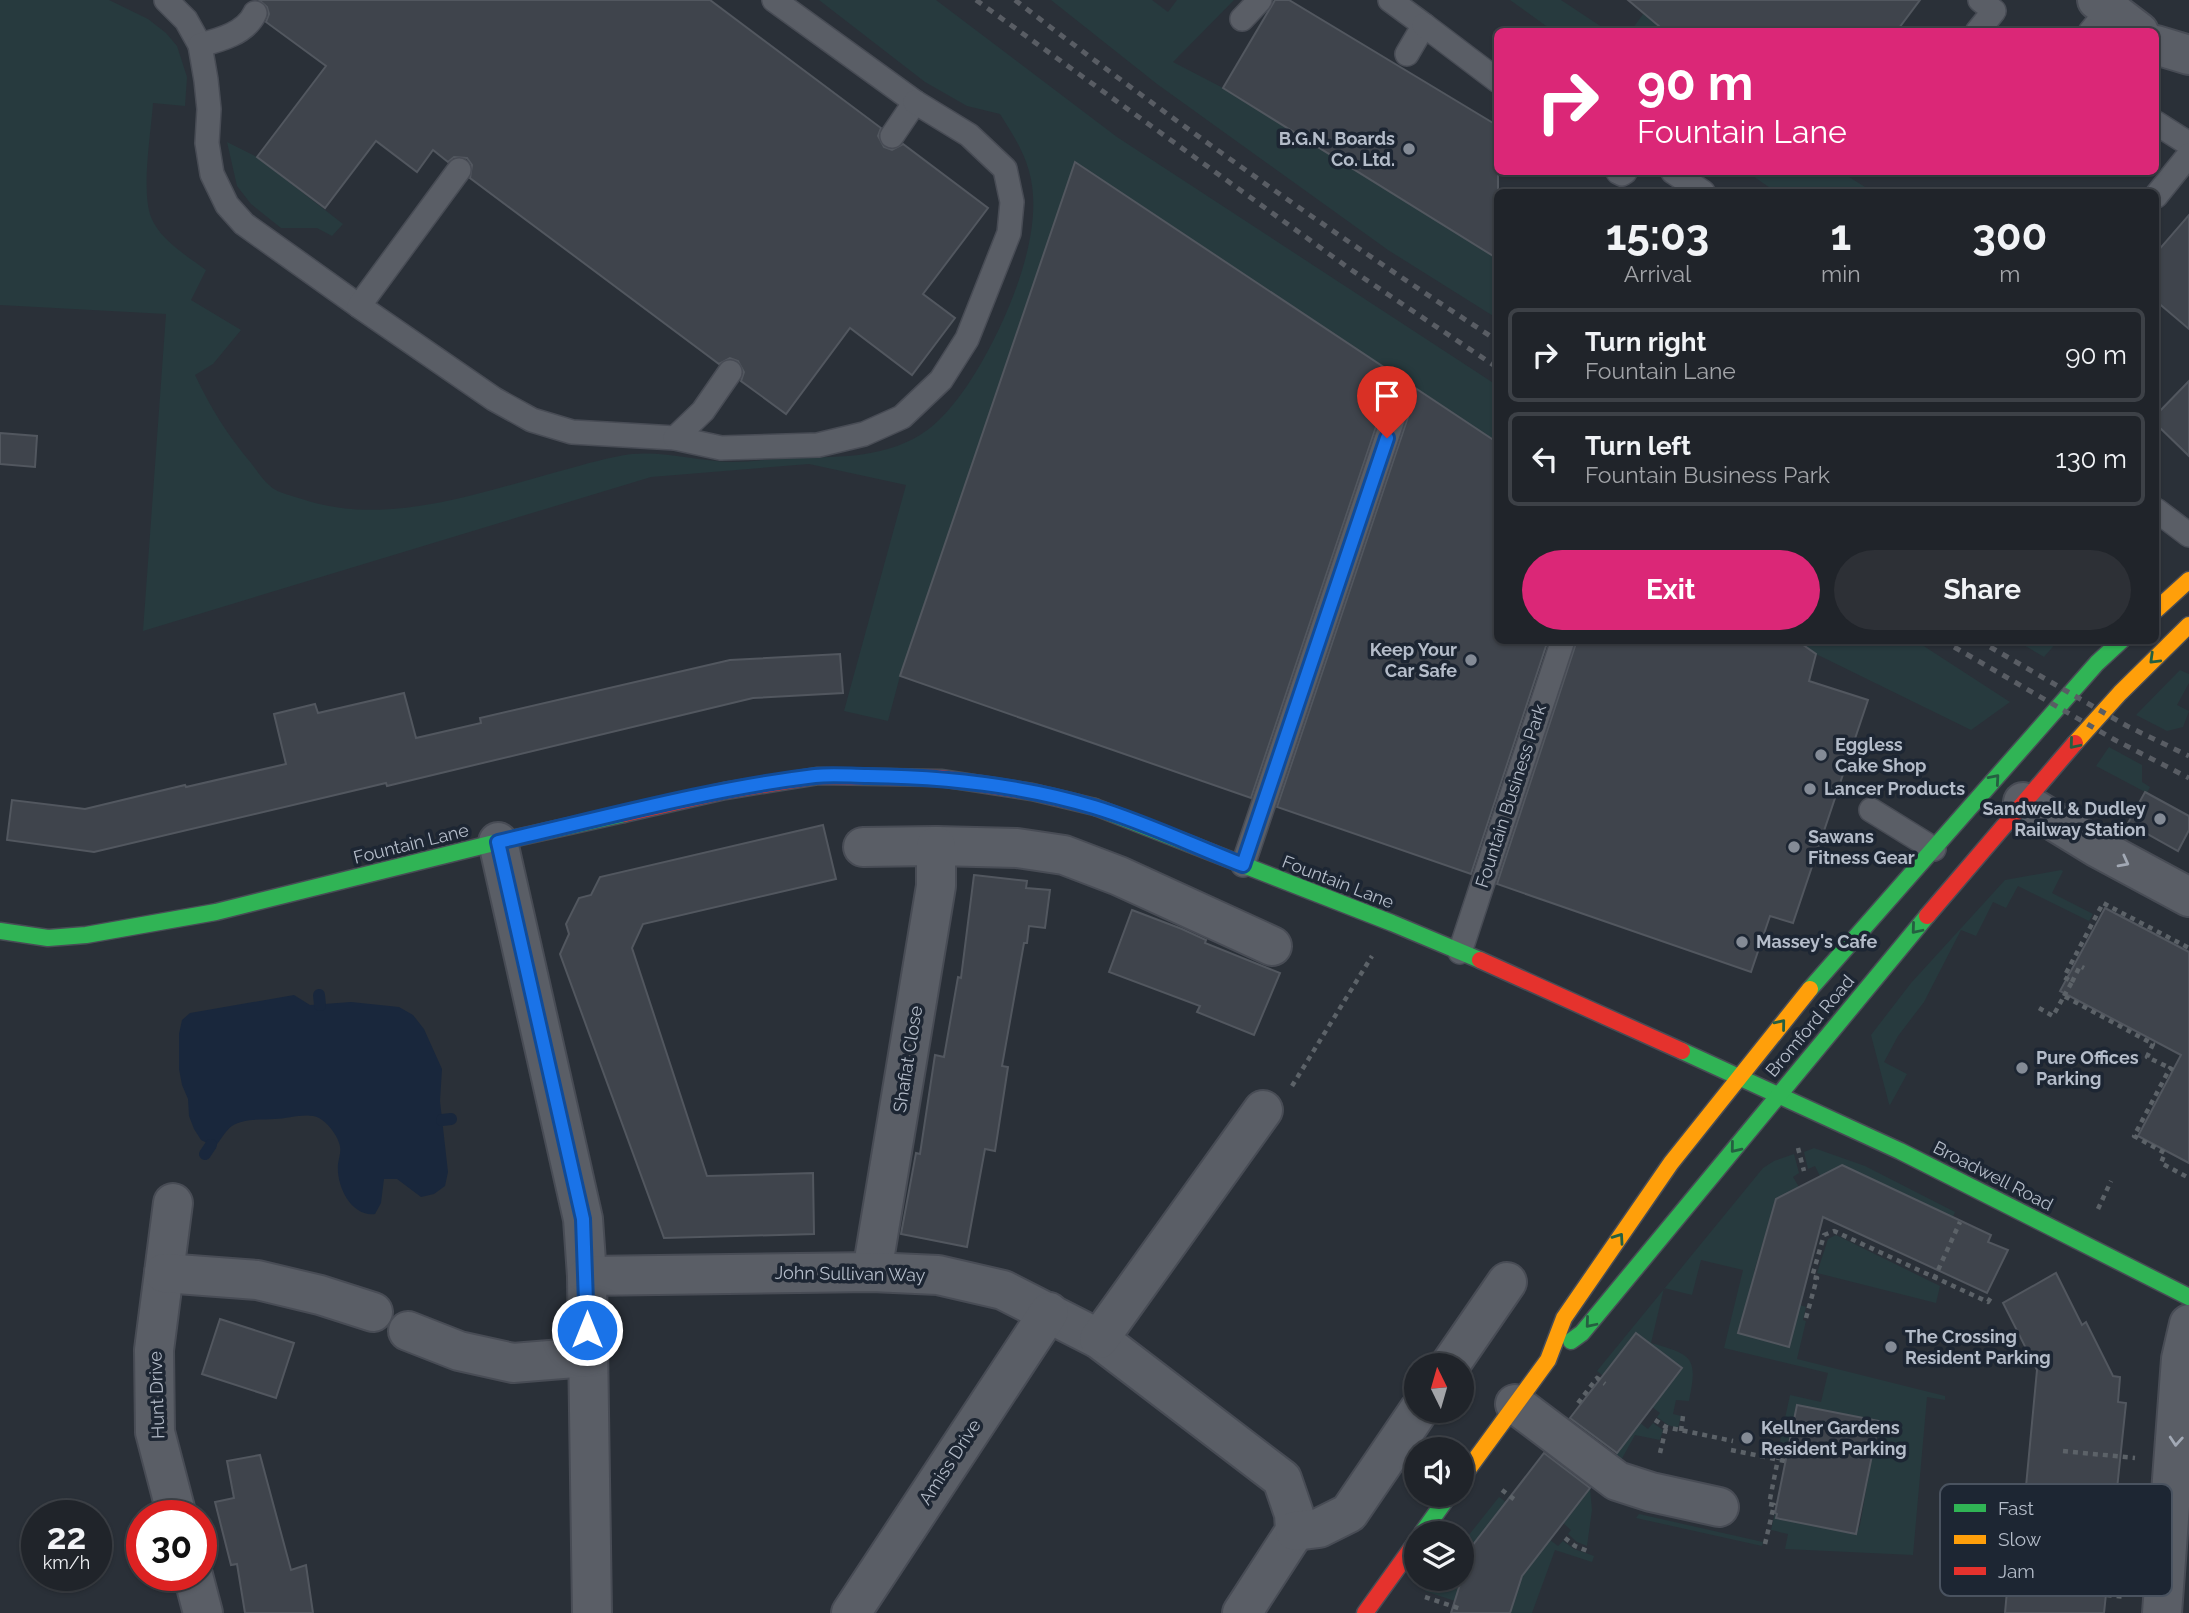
<!DOCTYPE html>
<html lang="en">
<head>
<meta charset="utf-8">
<style>
  body { margin:0; font-family:Raleway,sans-serif; background:#2d3036; color:#f1f3f6; height:100vh; display:flex; flex-direction:column; font-size:26px; white-space:nowrap }
  * { box-sizing:border-box; margin:0 }
  p { font-size:23px; color:#a2a4a8 }
  .icon { flex:none; width:38px; height:38px; fill:none; stroke:currentColor; stroke-width:2; stroke-linecap:round; stroke-linejoin:round }
  .map { position:relative; flex:1; overflow:hidden }
  .sheet { position:absolute; left:1494px; top:189px; width:665px; height:455px; display:flex; flex-direction:column; background:#20242a; border-radius:10px; box-shadow:0 2px 5px #0004,0 0 0 2px #3d4147 }
  .sheet>* { flex:none }
  .hud { position:absolute; left:1494px; top:28px; width:665px; height:147px; border-radius:10px; box-shadow:0 2px 5px #0004,0 0 0 2px #3d4147; background:#db2777; color:#fff; overflow:hidden }
  .needle { width:46px; rotate:355deg }
  .buttons { position:absolute; left:1404px; top:1353px; display:grid; gap:14px }
  .buttons a { display:grid; place-items:center; width:70px; height:70px; border-radius:50%; background:#20242a; box-shadow:0 2px 5px #0004,0 0 0 2px #3d4147; font-size:35px }
  .speed { position:absolute; left:21px; top:1500px; display:flex; gap:14px; font-size:35px; font-weight:700; text-align:center }
  .speed>* { display:grid; place-content:center; width:91px; height:91px; border-radius:50%; background:#20242a; box-shadow:0 2px 5px #0004,0 0 0 2px #3d4147; line-height:1 }
  .speed small { font-size:18px; font-weight:400 }
  .speed .limit { border:10px solid #d22; background:#fff; color:#111 }
  .pin { position:absolute; display:grid; place-items:center; width:60px; height:60px; color:#fff; margin:-72px -30px; border-radius:50% 50% 50% 0; rotate:-45deg; box-shadow:0 0 7px #0007 }
  .pin .icon { rotate:45deg }
  .me { position:absolute; width:77px; margin:-38px; rotate:0deg; stroke-linejoin:round; filter:drop-shadow(0 0 5px #0008) }
  .turn { display:flex; align-items:center; gap:24px; height:147px; padding:0 28px; font-size:32px }
  .turn .icon { width:91px; height:91px; stroke-width:2.5 }
  .turn b { display:block; font-size:49px; line-height:60px }
  .eta { display:flex; justify-content:space-evenly; align-items:center; height:119px; text-align:center }
  .eta b { font-size:42px; font-weight:700; line-height:49px }
  .primary-button { display:flex; gap:14px; margin-top:auto; padding:14px 28px }
  .primary-button a { flex:1; height:80px; border-radius:42px; background:#db2777; color:#fff; font-size:28px; font-weight:700; line-height:80px; text-align:center }
  .primary-button a+a { background:#2d3036; color:#f1f3f6 }
  ul { padding:0; list-style:none }
  li { display:flex; align-items:center; gap:21px; height:94px; margin:0 14px 10px; padding:0 14px; border:4px solid #3d4147; border-radius:10px }
  li div { flex:1 }
  li b { display:block; font-size:26px }
  li em { font-style:normal }
  .map>svg:first-child { display:block }
  .green { fill:#273a3e }
  .water { fill:#19273c }
  .lines { fill:none; stroke-linecap:round; stroke-linejoin:round }
  .stream { stroke:#19273c; stroke-width:12 }
  .building { fill:#3f444c; stroke:#52575f; stroke-width:2 }
  .lane-casing { stroke:#484c55; stroke-width:26 }
  .street-casing { stroke:#484c55; stroke-width:42 }
  .fast-casing { stroke:#484c55; stroke-width:19 }
  .slow-casing { stroke:#484c55; stroke-width:19 }
  .jam-casing { stroke:#484c55; stroke-width:19 }
  .path { stroke:#5c6268; stroke-width:4.5; stroke-dasharray:5 5; stroke-linecap:butt }
  .lane { stroke:#5a5e66; stroke-width:23 }
  .street { stroke:#5a5e66; stroke-width:38 }
  .fast { stroke:#30b455; stroke-width:16 }
  .slow { stroke:#ff9f0a; stroke-width:16 }
  .jam { stroke:#e5322d; stroke-width:16 }
  .rail { stroke:#595d64; stroke-width:5; stroke-dasharray:7 7; stroke-linecap:butt }
  .oneway { stroke:#255f41 }
  .oneway2 { stroke:#a2a9b5 }
  .route-casing { stroke:#114b97; stroke-width:18 }
  .route { stroke:#1a73e8; stroke-width:12 }
  .poi-dot { fill:#848b96; stroke:#1d2633; stroke-width:2.5 }
  .labels { text-anchor:middle; stroke-width:7; stroke-linejoin:round; paint-order:stroke }
  .poi-label { font-size:18px; font-weight:bold; fill:#b4bcc9; stroke:#1d2633; text-anchor:start }
  .street-label { font-size:18px; fill:#b4bcc9; stroke:#1d2633 }
  .key { fill:#1d2633; stroke:#4a5360; stroke-width:2 }
  .key-label { font-size:19px; fill:#b4bcc9 }
</style>
</head>
<body>
<div class="map">
<svg width="2189" height="1613" viewBox="0 0 2189 1613">
  <rect width="100%" height="100%" fill="#2a3038"/>
  <g class="green">
    <path d="M0 0H109L148 19 166 33 177 46 187 77 185 106 153 103C151 133 141 191 151 217 160 240 187 256 206 270L191 300 241 330 213 364 195 375C210 407 228 436 251 463 258 472 265 483 274 489 282 494 293 496 302 499 387 528 481 492 564 470 586 464 609 457 632 454 665 451 698 461 731 462 750 462 770 459 789 458 833 457 881 459 920 435 961 411 999 335 1015 291 1028 256 1040 209 1029 171 1023 150 1012 133 1000 114L967 106 925 82 819 0H936L1117 137 1498 386V443L1075 163 900 676 888 721 844 711 906 485 809 464 651 477 143 631 166 314 0 305Z"/>
    <polygon points="1051,0 1152,0 1168,12 1177,0 1234,0 1173,62 1223,88 1498,259 1498,319 1388,250 1157,84"/>
    <polygon points="1510,0 1561,0 1608,31 1553,31"/>
    <polygon points="1644,13 1666,32 1630,32"/>
    <polygon points="227,142 257,157 343,224 332,236 317,228 281,228 251,204 237,186"/>
    <polygon points="1747,172 1841,172 1873,192 1776,192"/>
    <polygon points="1796,641 1916,641 2010,702 1971,730 1816,654"/>
    <polygon points="2017,641 2058,640 2058,641 2044,657"/>
    <polygon points="2180,670 2189,674 2189,683 2177,705 2189,711 2183,727 2167,731 2136,715"/>
    <polygon points="2109,747 2142,765 2142,782 2150,787 2147,793 2096,766"/>
    <polygon points="2061,870 2063,871 2052,893 2093,914 2089,921 2018,886 2006,908 1993,902 1976,936 1961,930 1924,1002 1898,1036 1884,1062 1907,1074 1890,1105 1889,1104 1871,1035 1911,983 2005,880"/>
    <polygon points="1814,1148 1865,1166 1955,1212 1953,1217 1843,1165 1820,1176 1815,1166 1808,1169 1804,1152"/>
    <path d="M1794 1154 1799 1173 1793 1177 1799 1187 1776 1199 1754 1272 1762 1275 1749 1293 1738 1333 1789 1347 1800 1305 1806 1307 1803 1320 1806 1321 1797 1359 1945 1396V1400L1927 1397 1913 1555 1785 1549 1788 1534 1771 1530 1775 1513 1777 1514V1518L1856 1534 1860 1525 1874 1444H1877L1880 1429 1878 1428 1879 1421 1786 1455 1785 1457 1777 1455 1790 1395 1821 1402 1828 1373 1724 1348 1743 1270 1701 1260 1692 1295 1664 1288 1651 1343C1693 1355 1698 1357 1689 1401L1676 1400 1673 1414 1681 1416 1678 1428 1668 1425 1657 1417 1660 1413 1652 1407 1682 1368 1636 1333 1603 1376 1597 1371 1763 1168 1774 1161Z"/>
    <polygon points="1836,1235 1940,1286 1936,1303 1817,1273 1828,1239"/>
    <polygon points="1640,1423 1648,1429 1653,1423 1663,1430 1660,1440 1635,1435 1620,1462 1614,1457"/>
    <polygon points="1590,1488 1592,1510 1587,1546 1577,1542 1568,1534 1571,1530 1563,1523"/>
    <polygon points="1499,1497 1506,1502 1472,1546 1455,1601 1425,1591 1435,1579 1461,1578 1461,1545"/>
    <polygon points="1639,1514 1763,1542 1762,1546 1636,1518"/>
    <polygon points="1550,1540 1558,1546 1563,1541 1574,1549 1594,1556 1592,1562 1555,1550 1532,1613 1510,1613 1522,1576"/>
  </g>
  <path class="water" d="M294 995 310 1005 351 1002 399 1007 413 1015 424 1029 442 1069 440 1101 448 1172 445 1186 434 1194 421 1197 397 1179H384L381 1203 375 1214C351 1217 336 1186 338 1164 339 1156 342 1151 339 1143 337 1135 327 1122 319 1118 307 1112 288 1119 275 1119 262 1120 244 1118 232 1126 226 1130 220 1141 215 1147L201 1140 194 1129 189 1116 188 1099 182 1085 179 1069V1034L182 1020 190 1013Z"/>
  <g class="lines">
    <g class="stream">
      <polyline points="319,995 320,1005"/>
      <polyline points="442,1120 451,1119"/>
      <polyline points="205,1154 211,1145"/>
    </g>
  </g>
  <g class="building">
    <polygon points="259,0 710,0 881,128 878,136 884,147 892,150 903,144 988,208 923,294 955,318 912,375 850,328 786,414 741,381 744,372 738,361 730,358 719,364 470,178 472,165 467,158 454,157 448,162 433,150 417,172 376,141 325,208 257,157 326,66 266,22 269,14 267,7"/>
    <polygon points="1275,0 1289,0 1498,126 1498,259 1223,88"/>
    <polygon points="1628,0 1920,0 1896,32 1666,32"/>
    <polygon points="1075,162 1498,443 1498,640 1548,640 1471,874 1277,807 1408,417 1409,410 1400,400 1392,400 1382,409 1251,798 900,676"/>
    <polygon points="2189,215 2189,329 2156,301 2156,253"/>
    <polygon points="2189,381 2189,456 2156,424 2156,415"/>
    <polygon points="0,433 37,436 35,467 0,464"/>
    <polygon points="1577,640 1796,640 1816,654 1809,681 1868,700 1793,923 1770,916 1751,972 1497,884"/>
    <polygon points="840,654 843,693 753,698 387,786 386,783 94,852 7,840 12,800 85,809 185,785 186,787 286,764 274,714 315,704 318,713 404,693 416,738 481,723 480,718 730,660"/>
    <polygon points="2145,792 2189,816 2189,830 2178,851 2128,823"/>
    <polygon points="823,825 836,879 643,924 632,948 707,1176 813,1173 814,1234 664,1238 560,954 569,934 566,924 579,898 591,895 600,877"/>
    <polygon points="974,875 1027,881 1026,888 1050,890 1045,928 1029,926 1027,943 1024,943 1002,1066 1008,1067 995,1151 985,1149 967,1247 901,1234 916,1153 920,1154 935,1055 944,1057 958,977 961,978"/>
    <polygon points="2105,908 2189,952 2189,1163 2138,1136 2181,1055 2060,991"/>
    <polygon points="1132,910 1182,929 1206,940 1205,943 1280,973 1254,1035 1197,1012 1200,1006 1109,972"/>
    <polygon points="1842,1165 1991,1235 1988,1242 2008,1250 1987,1293 1823,1217 1789,1347 1738,1333 1776,1199"/>
    <polygon points="2056,1273 2082,1325 2086,1322 2113,1376 2120,1377 2118,1402 2126,1403 2104,1613 2005,1613 2012,1536 1986,1533 1990,1494 2025,1497 2037,1370 2003,1303"/>
    <polygon points="220,1319 294,1343 276,1398 202,1374"/>
    <polygon points="1636,1333 1682,1368 1617,1453 1570,1418"/>
    <polygon points="1797,1405 1879,1421 1856,1534 1776,1518 1777,1514 1775,1513"/>
    <polygon points="1544,1453 1590,1488 1522,1576 1510,1613 1451,1613 1472,1546"/>
    <polygon points="260,1455 291,1570 306,1565 313,1613 245,1613 237,1564 231,1565 215,1502 234,1498 227,1461"/>
  </g>
  <g class="lines">
    <defs>
      <g id="lane">
        <polyline points="166,0 186,20 200,45"/>
        <polyline points="774,0 915,102 892,136"/>
        <polyline points="1390,0 1424,25 1407,54"/>
        <path d="M255 13C246 33 220 40 200 45L206 80 209 109 207 143 212 174 227 205 244 224 359 306"/>
        <polyline points="1242,19 1260,0"/>
        <polyline points="1424,25 1498,81"/>
        <polyline points="1977,32 1994,11 1980,0"/>
        <polyline points="2090,32 2109,9"/>
        <polyline points="2156,123 2189,144"/>
        <polyline points="459,170 359,306 494,399 532,420 572,432 675,438"/>
        <polyline points="1618,172 1622,174 1625,172"/>
        <polyline points="1673,172 1703,192"/>
        <polyline points="2156,196 2189,155"/>
        <polyline points="730,372 703,411 675,438 721,448 818,445 864,434 902,417 941,380 967,339 1009,233 1012,202 1005,169 969,135 915,102"/>
        <polyline points="2156,510 2189,535"/>
        <polyline points="1871,810 1934,849"/>
        <polyline points="1243,865 1395,413"/>
        <polyline points="1460,952 1563,640"/>
      </g>
      <g id="street">
        <polyline points="2097,0 2139,32"/>
        <polyline points="2156,45 2189,55"/>
        <polyline points="2023,802 2098,848 2189,897"/>
        <polyline points="498,842 583,1219 587,1276 592,1613"/>
        <polyline points="863,847 936,846 1017,848 1064,855 1119,876 1272,946"/>
        <polyline points="173,1203 154,1350 155,1432 177,1516"/>
        <polyline points="872,1272 936,886 936,846"/>
        <polyline points="164,1273 257,1280 320,1295 373,1312"/>
        <polyline points="587,1276 872,1272 938,1275 1003,1290 1099,1339 1282,1479 1294,1514 1295,1531 1242,1613"/>
        <polyline points="408,1331 459,1351 513,1363 587,1357"/>
        <polyline points="1099,1339 1263,1110"/>
        <polyline points="1450,1365 1507,1282"/>
        <polyline points="1515,1404 1617,1481 1651,1492 1719,1507"/>
        <polyline points="1295,1531 1319,1528 1349,1513 1419,1410"/>
        <polyline points="193,1575 203,1613"/>
        <polyline points="851,1613 1049,1312"/>
        <polyline points="2162,1613 2181,1359 2189,1324"/>
      </g>
      <g id="fast">
        <polyline points="1095,807 1392,923 1480,960"/>
        <polyline points="0,931 48,938 86,935 216,912 498,842 624,814"/>
        <polyline points="1810,989 2097,663 2122,640"/>
        <polyline points="1682,1051 1900,1151 2189,1297"/>
        <polyline points="1571,1341 1582,1333 1927,916"/>
        <polyline points="1422,1533 1450,1494"/>
      </g>
      <g id="slow">
        <polyline points="2156,610 2189,580"/>
        <polyline points="2075,743 2120,693 2189,625"/>
        <polyline points="1461,1479 1548,1360 1564,1318 1671,1163 1810,989"/>
      </g>
      <g id="jam">
        <polyline points="624,814 725,791 818,776 941,778 1032,792 1095,807"/>
        <polyline points="1927,916 2075,743"/>
        <polyline points="1480,960 1682,1051"/>
        <polyline points="1365,1613 1416,1542"/>
      </g>
    </defs>
    <use href="#lane" class="lane-casing"/>
    <use href="#street" class="street-casing"/>
    <use href="#fast" class="fast-casing"/>
    <use href="#slow" class="slow-casing"/>
    <use href="#jam" class="jam-casing"/>
    <g class="path">
      <polyline points="2072,982 2080,966 2084,968"/>
      <polyline points="2064,996 2072,982 2064,977 2103,903 2189,948"/>
      <polyline points="2039,1008 2053,1016 2064,996 2153,1044 2147,1057 2170,1068"/>
      <polyline points="2173,1070 2170,1068 2134,1136 2165,1153 2161,1163 2189,1178"/>
      <polyline points="1292,1086 1372,956"/>
      <polyline points="1798,1148 1804,1171"/>
      <polyline points="2098,1209 2111,1181"/>
      <polyline points="1934,1279 1960,1222"/>
      <polyline points="1806,1318 1817,1278 1812,1277 1824,1235 1834,1231 1988,1302 1992,1296"/>
      <polyline points="1578,1403 1597,1378 1605,1384"/>
      <polyline points="1655,1420 1666,1427 1733,1441"/>
      <polyline points="1681,1431 1683,1416"/>
      <polyline points="1731,1450 1785,1461"/>
      <polyline points="2063,1451 2135,1458"/>
      <polyline points="1660,1453 1666,1428"/>
      <polyline points="1502,1490 1515,1500"/>
      <polyline points="1565,1538 1575,1546 1590,1552"/>
      <polyline points="1765,1544 1774,1505 1769,1504 1778,1459"/>
      <polyline points="2047,1589 2126,1597"/>
      <polyline points="1425,1597 1461,1609"/>
    </g>
    <use href="#lane" class="lane"/>
    <use href="#street" class="street"/>
    <use href="#fast" class="fast"/>
    <use href="#slow" class="slow"/>
    <use href="#jam" class="jam"/>
    <g class="rail">
      <polyline points="976,0 1350,269 1498,368"/>
      <path d="M1015 0C1171 120 1333 234 1498 341"/>
      <polyline points="1942,640 2115,740 2189,778"/>
      <polyline points="1978,640 2127,726 2189,756"/>
    </g>
  </g>
  <defs><path id="oneway-chevron" d="M-2-3.5L2.5 0L-2 3.5" fill="none" stroke-width="1.6" stroke-linecap="round" stroke-linejoin="round" transform="scale(1.75)"/></defs>
  <g class="oneway">
    <use href="#oneway-chevron" transform="translate(2154 659) rotate(136)"/>
    <use href="#oneway-chevron" transform="translate(2074 744) rotate(130)"/>
    <use href="#oneway-chevron" transform="translate(1995 779) rotate(-49)"/>
    <use href="#oneway-chevron" transform="translate(1916 929) rotate(130)"/>
    <use href="#oneway-chevron" transform="translate(1781 1024) rotate(-51)"/>
    <use href="#oneway-chevron" transform="translate(1735 1148) rotate(129)"/>
    <use href="#oneway-chevron" transform="translate(1619 1238) rotate(-55)"/>
    <use href="#oneway-chevron" transform="translate(1590 1323) rotate(130)"/>
  </g>
  <g class="oneway2">
    <use href="#oneway-chevron" transform="translate(2124 862) rotate(28)"/>
    <use href="#oneway-chevron" transform="translate(2176 1441) rotate(94)"/>
  </g>
  <g class="lines">
    <defs>
      <path id="route" d="M587 1330 583 1219 498 842C603 818 708 789 815 776 833 774 851 776 868 776 944 777 1021 785 1094 807 1144 822 1194 846 1243 865L1387 438"/>
    </defs>
    <use href="#route" class="route-casing"/>
    <use href="#route" class="route"/>
  </g>
  <g class="poi-dot">
    <circle cx="1409" cy="149" r="7"/>
    <circle cx="1471" cy="660" r="7"/>
    <circle cx="1821" cy="755" r="7"/>
    <circle cx="1810" cy="789" r="7"/>
    <circle cx="2160" cy="819" r="7"/>
    <circle cx="1794" cy="847" r="7"/>
    <circle cx="1742" cy="942" r="7"/>
    <circle cx="2022" cy="1068" r="7"/>
    <circle cx="1891" cy="1347" r="7"/>
    <circle cx="1747" cy="1438" r="7"/>
  </g>
  <g class="labels">
    <g class="poi-label">
      <text x="1395" y="145" text-anchor="end">B.G.N. Boards<tspan x="1395" dy="21">Co. Ltd.</tspan></text>
      <text x="1457" y="656" text-anchor="end">Keep Your<tspan x="1457" dy="21">Car Safe</tspan></text>
      <text x="1835" y="751">Eggless<tspan x="1835" dy="21">Cake Shop</tspan></text>
      <text x="1824" y="795">Lancer Products</text>
      <text x="2146" y="815" text-anchor="end">Sandwell &amp; Dudley<tspan x="2146" dy="21">Railway Station</tspan></text>
      <text x="1808" y="843">Sawans<tspan x="1808" dy="21">Fitness Gear</tspan></text>
      <text x="1756" y="948">Massey's Cafe</text>
      <text x="2036" y="1064">Pure Offices<tspan x="2036" dy="21">Parking</tspan></text>
      <text x="1905" y="1343">The Crossing<tspan x="1905" dy="21">Resident Parking</tspan></text>
      <text x="1761" y="1434">Kellner Gardens<tspan x="1761" dy="21">Resident Parking</tspan></text>
    </g>
    <g class="street-label">
      <text transform="translate(1511 796) rotate(-72)" y="6">Fountain Business Park</text>
      <text transform="translate(411 844) rotate(-14)" y="6">Fountain Lane</text>
      <text transform="translate(1338 882) rotate(21)" y="6">Fountain Lane</text>
      <text transform="translate(1810 1026) rotate(-50)" y="6">Bromford Road</text>
      <text transform="translate(908 1059) rotate(-81)" y="6">Shafiat Close</text>
      <text transform="translate(1993 1176) rotate(27)" y="6">Broadwell Road</text>
      <text transform="translate(850 1274) rotate(1)" y="6">John Sullivan Way</text>
      <text transform="translate(157 1395) rotate(-92)" y="6">Hunt Drive</text>
      <text transform="translate(950 1462) rotate(-57)" y="6">Amiss Drive</text>
    </g>
  </g>
  <rect x="1940" y="1484" width="232" height="112" rx="10" class="key"/>
  <rect x="1954" y="1504" width="32" height="8" fill="#30b455"/>
  <rect x="1954" y="1535" width="32" height="9" fill="#ff9f0a"/>
  <rect x="1954" y="1567" width="32" height="8" fill="#e5322d"/>
  <g class="key-label">
    <text x="1998" y="1515">Fast</text>
    <text x="1998" y="1546">Slow</text>
    <text x="1998" y="1578">Jam</text>
  </g>
</svg>
<div class="buttons">
<a><svg class="needle" viewBox="-14 -14 28 28"><path d="M0-13l5 13h-10z" fill="#e53935"/><path d="M0 13l5-13h-10z" fill="#a2a4a8"/></svg></a>
<a><svg class="icon" aria-label="sound" viewBox="0 0 24 24"><path d="M4 9h4l5-4v14l-5-4H4zM17 9q2 3 0 6"/></svg></a>
<a><svg class="icon" aria-label="layers" viewBox="0 0 24 24"><path d="M12 4l9 5-9 5-9-5zM3 14l9 5 9-5"/></svg></a>
</div>
<div class="speed"><div>22<small>km/h</small></div><div class="limit">30</div></div>
<div class="pin" style="left:1387px;top:438px;background:#d93025"><svg class="icon" aria-label="arrive" viewBox="0 0 24 24"><path d="M6 21V4h12l-3 4 3 4H6"/></svg></div>
<svg class="me" style="left:587px;top:1330px" viewBox="-20 -20 40 40"><circle r="17" fill="#1a73e8" stroke="#fff" stroke-width="3"/><path d="M0-11L8 9 0 5-8 9z" fill="#fff"/></svg>
<div class="hud">
<div class="turn"><svg class="icon" aria-label="right" viewBox="0 0 24 24"><path d="M7 20v-9h11M14 6l5 5-5 5"/></svg><div><b>90 m</b>Fountain Lane</div></div>
</div>
<section class="sheet">
<div class="eta">
<div><b>15:03</b><p>Arrival</p></div>
<div><b>1</b><p>min</p></div>
<div><b>300</b><p>m</p></div>
</div>
<ul>
<li><svg class="icon" aria-label="right" viewBox="0 0 24 24"><path d="M7 20v-9h11M14 6l5 5-5 5"/></svg><div><b>Turn right</b><p>Fountain Lane</p></div><em>90 m</em></li>
<li><svg class="icon" aria-label="left" viewBox="0 0 24 24"><path d="M17 20v-9H6M10 6l-5 5 5 5"/></svg><div><b>Turn left</b><p>Fountain Business Park</p></div><em>130 m</em></li>
</ul>
<div class="primary-button"><a>Exit</a><a>Share</a></div>
</section>
</div>
</body>
</html>
